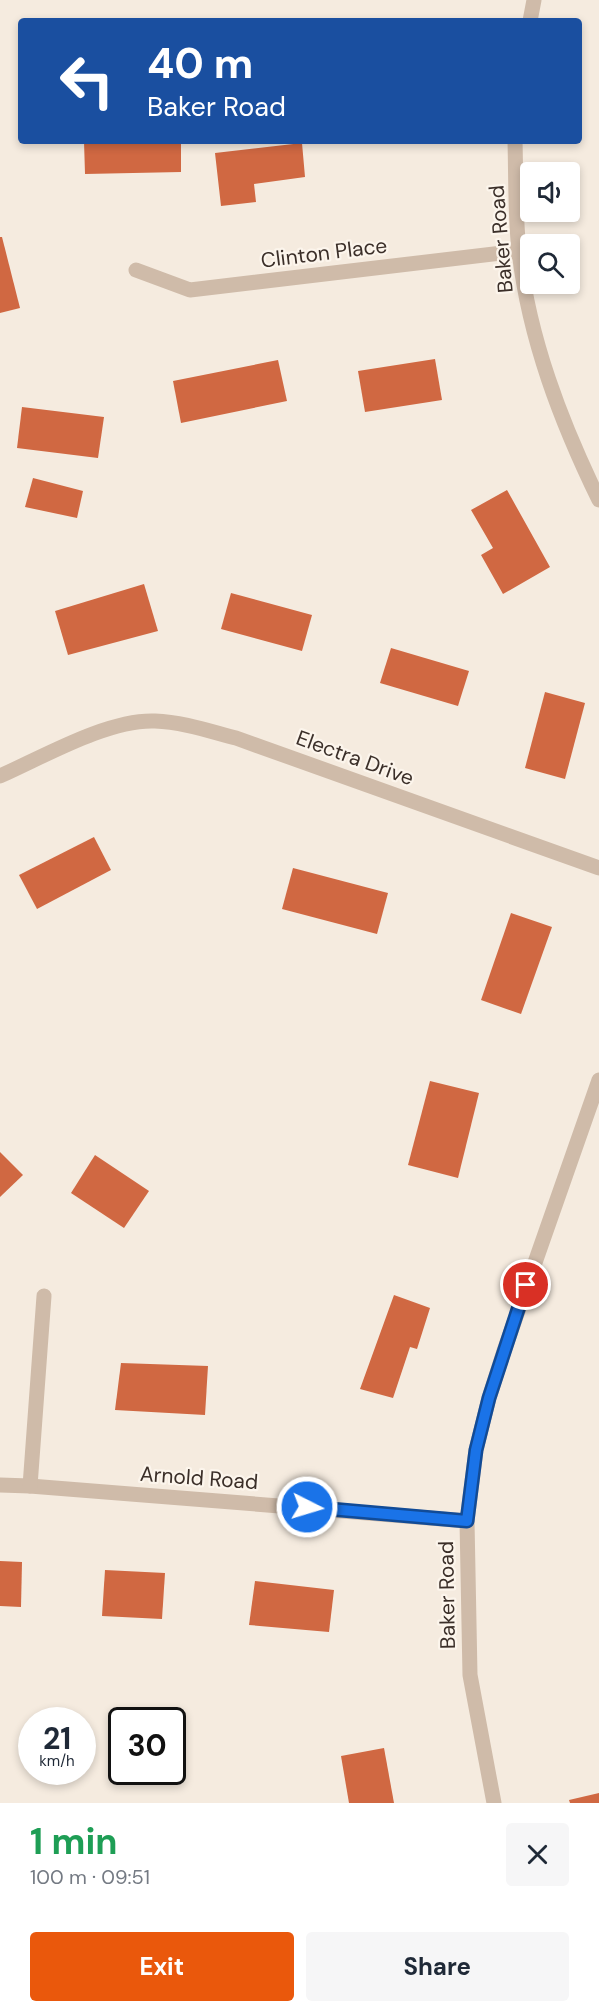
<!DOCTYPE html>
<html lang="en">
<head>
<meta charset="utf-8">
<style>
  body { margin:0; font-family:"DM Sans",sans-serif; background:#f6f6f7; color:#1f2937; height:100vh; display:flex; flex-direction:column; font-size:22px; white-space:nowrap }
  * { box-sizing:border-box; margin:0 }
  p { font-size:20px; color:#747a83 }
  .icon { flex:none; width:33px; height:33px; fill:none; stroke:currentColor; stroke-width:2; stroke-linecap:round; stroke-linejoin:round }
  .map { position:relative; height:1803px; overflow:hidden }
  .details { display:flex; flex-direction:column; background:#fff; flex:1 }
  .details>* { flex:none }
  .top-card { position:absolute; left:18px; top:18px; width:564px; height:126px; border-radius:6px; box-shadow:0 3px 9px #0003; background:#1a4fa0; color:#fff; overflow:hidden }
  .fabs { position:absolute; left:520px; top:162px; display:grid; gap:12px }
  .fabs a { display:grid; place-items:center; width:60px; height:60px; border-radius:6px; background:#fff; box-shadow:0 3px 9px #0003; font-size:30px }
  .speed { position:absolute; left:18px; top:1707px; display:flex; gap:12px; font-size:30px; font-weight:700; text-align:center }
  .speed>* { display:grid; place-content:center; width:78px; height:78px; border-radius:50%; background:#fff; box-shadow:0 3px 9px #0003; line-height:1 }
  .speed small { font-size:15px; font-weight:400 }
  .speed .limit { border:3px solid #111; border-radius:9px; background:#fff; color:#111 }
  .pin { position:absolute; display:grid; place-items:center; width:51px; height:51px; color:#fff; margin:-26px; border:3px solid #fff; border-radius:50%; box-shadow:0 2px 6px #0007 }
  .me { position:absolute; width:66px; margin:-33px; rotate:95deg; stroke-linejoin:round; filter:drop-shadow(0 0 4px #0008) }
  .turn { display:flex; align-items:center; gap:21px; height:126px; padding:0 30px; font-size:27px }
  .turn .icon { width:78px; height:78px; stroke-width:2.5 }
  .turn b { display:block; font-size:42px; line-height:51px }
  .round { display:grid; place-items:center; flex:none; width:63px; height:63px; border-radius:6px; background:#f6f6f7 }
  .overview { display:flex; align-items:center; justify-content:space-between; height:102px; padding:0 30px }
  h1 { font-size:36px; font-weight:700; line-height:45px; color:#1e9e55 }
  .cta { display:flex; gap:12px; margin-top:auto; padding:12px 30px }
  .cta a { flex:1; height:69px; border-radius:6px; background:#ea580c; color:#fff; font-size:24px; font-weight:700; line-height:69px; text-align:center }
  .cta a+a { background:#f6f6f7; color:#1f2937 }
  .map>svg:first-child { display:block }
  .building { fill:#d06842 }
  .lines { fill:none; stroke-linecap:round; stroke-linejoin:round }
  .street { stroke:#cfbba9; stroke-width:15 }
  .route-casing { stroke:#114b97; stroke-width:15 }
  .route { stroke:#1a73e8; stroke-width:10 }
  .labels { text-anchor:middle; stroke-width:4.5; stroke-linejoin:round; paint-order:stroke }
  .street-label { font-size:21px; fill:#3b2f29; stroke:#fcf5ec }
</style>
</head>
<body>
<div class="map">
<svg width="599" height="1803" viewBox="0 0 599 1803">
  <rect width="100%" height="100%" fill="#f5ebdf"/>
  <g class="building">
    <polygon points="84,141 181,141 181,172 85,174"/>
    <polygon points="302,143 305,177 254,184 256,202 221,206 215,153"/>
    <polygon points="0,237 2,237 20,308 0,313"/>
    <polygon points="435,359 442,400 365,412 358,371"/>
    <polygon points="278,360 287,401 181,423 173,381"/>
    <polygon points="22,407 104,417 98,458 17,448"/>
    <polygon points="33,478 83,491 77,518 25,507"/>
    <polygon points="507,490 550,567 503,594 481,555 493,548 471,510"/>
    <polygon points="144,584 158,631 68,655 55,611"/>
    <polygon points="231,593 312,615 302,651 221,629"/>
    <polygon points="391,648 469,671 458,706 380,683"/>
    <polygon points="545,692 585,703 565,779 525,768"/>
    <polygon points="94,837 111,870 37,909 19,875"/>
    <polygon points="293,868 388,893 377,934 282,909"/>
    <polygon points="511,913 552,927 521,1014 481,1000"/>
    <polygon points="430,1081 479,1093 458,1178 408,1165"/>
    <polygon points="0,1152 23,1175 0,1197"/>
    <polygon points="95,1155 149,1191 124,1228 71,1193"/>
    <polygon points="394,1295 430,1308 417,1349 410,1347 393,1398 360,1389"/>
    <polygon points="121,1363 208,1366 205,1415 115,1410"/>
    <polygon points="0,1561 22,1562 21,1607 0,1606"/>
    <polygon points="105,1570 165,1573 162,1619 102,1616"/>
    <polygon points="255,1581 334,1590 329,1632 249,1625"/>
    <polygon points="384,1748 394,1803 349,1803 341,1756"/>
    <polygon points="599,1793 599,1803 570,1803 569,1800"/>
  </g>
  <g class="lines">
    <g class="street">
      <polyline points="530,21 534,0"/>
      <path d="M515 141C516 177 515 215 519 251 529 339 561 422 599 500"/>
      <polyline points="136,270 190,290 519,251"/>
      <path d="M0 776C43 757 108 719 155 721 183 722 209 731 236 738L599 868"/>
      <polyline points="0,1485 30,1486 467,1521"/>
      <polyline points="30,1486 44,1296"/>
      <polyline points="494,1803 470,1675 467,1521 476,1450 489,1398 504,1351 599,1080"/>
    </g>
  </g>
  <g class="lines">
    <defs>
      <polyline id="route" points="307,1507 467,1521 476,1450 489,1398 526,1285"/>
    </defs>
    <use href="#route" class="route-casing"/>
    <use href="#route" class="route"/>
  </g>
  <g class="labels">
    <g class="street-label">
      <text transform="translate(501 239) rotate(-95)" y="7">Baker Road</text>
      <text transform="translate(324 253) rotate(-7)" y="7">Clinton Place</text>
      <text transform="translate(355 758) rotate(20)" y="7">Electra Drive</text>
      <text transform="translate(199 1478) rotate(4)" y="7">Arnold Road</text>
      <text transform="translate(447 1595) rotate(-91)" y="7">Baker Road</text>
    </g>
  </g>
</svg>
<div class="fabs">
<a><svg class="icon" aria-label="sound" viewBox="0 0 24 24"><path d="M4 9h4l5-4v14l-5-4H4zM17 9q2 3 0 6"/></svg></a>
<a><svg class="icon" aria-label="search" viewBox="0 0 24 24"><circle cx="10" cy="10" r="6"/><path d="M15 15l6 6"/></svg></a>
</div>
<div class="speed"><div>21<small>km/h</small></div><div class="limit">30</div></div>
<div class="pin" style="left:526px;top:1285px;background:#d93025"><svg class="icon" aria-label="arrive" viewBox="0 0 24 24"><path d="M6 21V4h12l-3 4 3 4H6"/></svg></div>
<svg class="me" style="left:307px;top:1507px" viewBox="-20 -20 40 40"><circle r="17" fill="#1a73e8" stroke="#fff" stroke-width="3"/><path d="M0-11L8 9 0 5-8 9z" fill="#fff"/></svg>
<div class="top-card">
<div class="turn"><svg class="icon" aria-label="left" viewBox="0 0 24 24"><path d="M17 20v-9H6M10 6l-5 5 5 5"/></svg><div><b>40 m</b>Baker Road</div></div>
</div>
</div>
<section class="details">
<div class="overview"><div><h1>1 min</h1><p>100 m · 09:51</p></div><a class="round"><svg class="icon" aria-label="close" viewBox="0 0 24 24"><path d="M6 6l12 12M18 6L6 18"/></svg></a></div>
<div class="cta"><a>Exit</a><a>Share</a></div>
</section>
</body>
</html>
